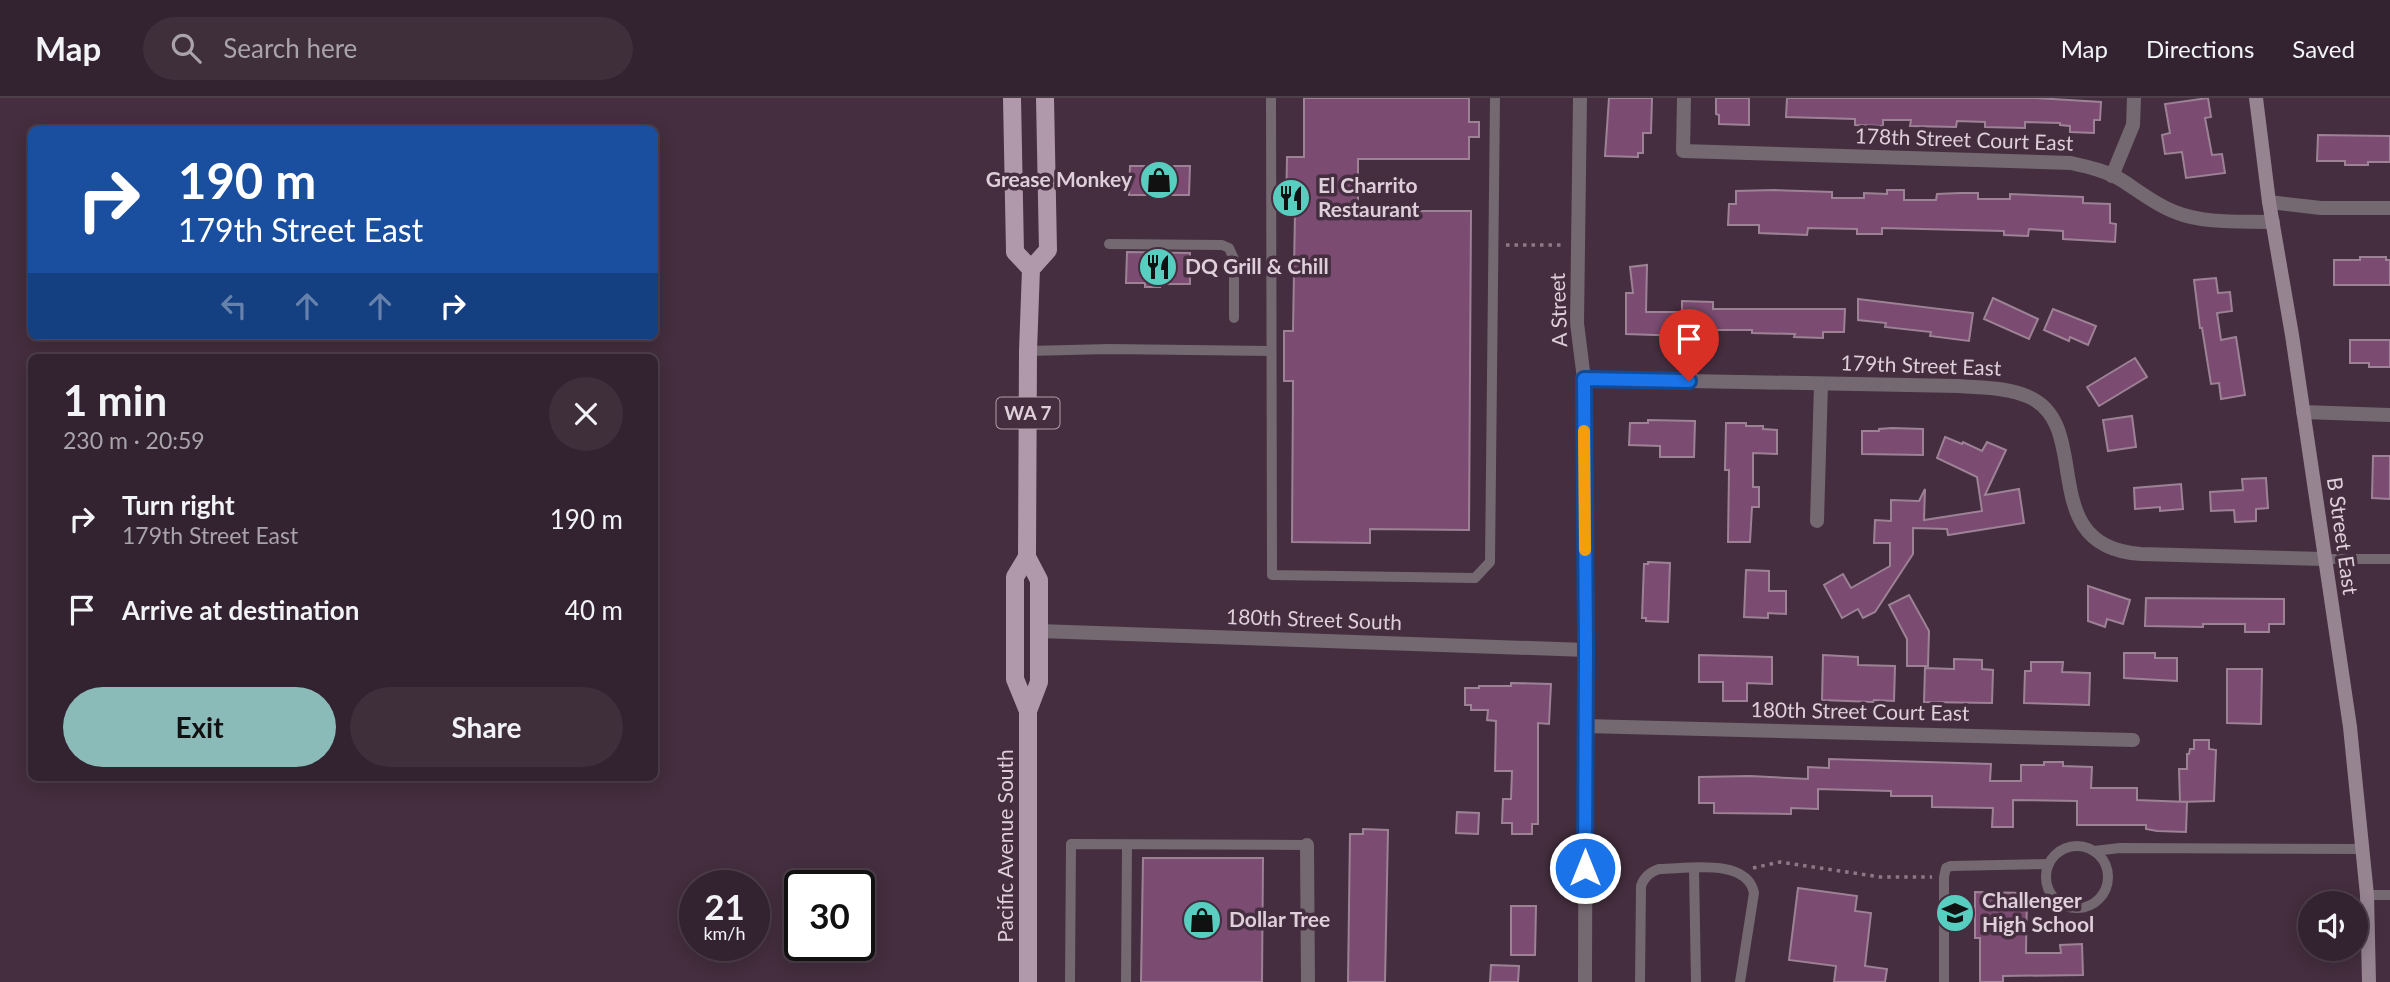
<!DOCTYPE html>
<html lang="en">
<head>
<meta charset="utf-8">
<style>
  body { margin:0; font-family:Lato,sans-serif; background:#3e2f3b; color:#f1f3f6; height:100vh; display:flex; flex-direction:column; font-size:26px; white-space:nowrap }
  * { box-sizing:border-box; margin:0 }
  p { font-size:23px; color:#a9a4aa }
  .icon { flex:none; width:38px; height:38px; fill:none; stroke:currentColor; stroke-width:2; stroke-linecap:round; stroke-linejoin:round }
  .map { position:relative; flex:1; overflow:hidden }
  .drawer { position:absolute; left:28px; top:256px; width:630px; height:427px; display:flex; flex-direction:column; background:#33222f; border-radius:10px; box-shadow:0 4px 18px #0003,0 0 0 2px #4e3f4b }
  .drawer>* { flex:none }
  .top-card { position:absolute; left:28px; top:28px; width:630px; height:214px; border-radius:10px; box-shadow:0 4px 18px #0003,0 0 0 2px #4e3f4b; background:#1a4fa0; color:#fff; overflow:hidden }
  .controls { position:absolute; left:2298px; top:793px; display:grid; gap:14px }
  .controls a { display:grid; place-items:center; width:70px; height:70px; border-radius:50%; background:#33222f; box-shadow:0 4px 18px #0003,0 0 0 2px #4e3f4b; font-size:35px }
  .speed { position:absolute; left:679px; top:772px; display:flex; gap:14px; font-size:35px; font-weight:700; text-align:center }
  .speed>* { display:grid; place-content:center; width:91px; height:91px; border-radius:50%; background:#33222f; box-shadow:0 4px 18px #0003,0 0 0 2px #4e3f4b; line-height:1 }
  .speed small { font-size:18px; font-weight:400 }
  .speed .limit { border:4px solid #111; border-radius:10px; background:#fff; color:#111 }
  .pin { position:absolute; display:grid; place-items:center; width:60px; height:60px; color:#fff; margin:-72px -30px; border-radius:50% 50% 50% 0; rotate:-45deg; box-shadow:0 0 7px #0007 }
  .pin .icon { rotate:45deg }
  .me { position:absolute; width:77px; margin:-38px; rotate:0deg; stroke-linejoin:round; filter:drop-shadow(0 0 5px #0008) }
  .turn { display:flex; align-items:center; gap:24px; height:147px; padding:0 35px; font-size:32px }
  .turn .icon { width:91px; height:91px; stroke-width:2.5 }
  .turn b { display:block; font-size:49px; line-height:60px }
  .lanes { display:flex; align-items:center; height:66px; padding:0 35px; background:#0003; justify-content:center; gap:35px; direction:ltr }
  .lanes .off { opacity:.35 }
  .round { display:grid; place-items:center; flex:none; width:74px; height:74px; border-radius:37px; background:#3e2f3b }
  .overview { display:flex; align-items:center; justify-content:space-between; height:119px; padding:0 35px }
  h1 { font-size:42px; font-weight:700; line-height:52px }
  .primary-button { display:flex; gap:14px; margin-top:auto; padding:14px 35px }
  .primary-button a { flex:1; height:80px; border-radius:42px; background:#8bbbb9; color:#111; font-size:28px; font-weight:700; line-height:80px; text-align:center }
  .primary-button a+a { background:#3e2f3b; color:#f1f3f6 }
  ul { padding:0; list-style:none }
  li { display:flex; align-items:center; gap:21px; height:91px; padding:0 35px }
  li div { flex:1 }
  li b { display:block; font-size:26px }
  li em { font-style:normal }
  header { display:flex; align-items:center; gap:42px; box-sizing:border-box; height:98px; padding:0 35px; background:#33222f; border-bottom:2px solid #4e3f4b }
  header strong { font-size:33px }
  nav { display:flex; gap:38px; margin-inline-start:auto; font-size:24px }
  .search { width:490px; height:63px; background:#3e2f3b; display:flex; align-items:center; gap:18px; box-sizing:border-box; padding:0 24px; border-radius:38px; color:#a9a4aa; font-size:26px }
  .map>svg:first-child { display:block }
  .building { fill:#7b4b71; stroke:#9d8296; stroke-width:2 }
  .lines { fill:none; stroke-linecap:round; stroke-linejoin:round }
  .path { stroke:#8c7987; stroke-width:3.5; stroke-dasharray:3.5 5; stroke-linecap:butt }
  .lane { stroke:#746871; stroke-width:10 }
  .street { stroke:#746871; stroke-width:14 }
  .secondary { stroke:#968491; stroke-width:14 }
  .primary { stroke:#b099aa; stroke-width:18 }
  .route-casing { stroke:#114b97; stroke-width:18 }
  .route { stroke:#1a73e8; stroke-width:12 }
  .slow { stroke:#f59e0b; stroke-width:12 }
  .labels { text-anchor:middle; stroke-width:7; stroke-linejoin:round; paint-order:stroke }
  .shield { fill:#442e3f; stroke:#b09fac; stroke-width:2 }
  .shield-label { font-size:19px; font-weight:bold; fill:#decfda }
  .street-label { font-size:21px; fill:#decfda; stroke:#442e3f }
  .poi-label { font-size:21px; font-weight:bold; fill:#decfda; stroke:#442e3f; text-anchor:start }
</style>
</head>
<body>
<header>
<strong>Map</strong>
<div class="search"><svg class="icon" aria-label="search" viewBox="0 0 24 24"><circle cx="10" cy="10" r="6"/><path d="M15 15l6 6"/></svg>Search here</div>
<nav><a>Map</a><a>Directions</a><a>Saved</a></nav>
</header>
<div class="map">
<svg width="2390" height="884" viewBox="0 0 2390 884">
  <rect width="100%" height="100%" fill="#442e3f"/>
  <g class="building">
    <polygon points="1304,0 1469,0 1469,24 1479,24 1479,39 1469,39 1469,61 1358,61 1358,113 1471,113 1469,432 1370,431 1370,445 1292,444 1293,283 1284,283 1284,233 1293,233 1295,113 1286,113 1287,59 1304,59"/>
    <polygon points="1609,0 1652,0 1651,35 1643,35 1643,55 1638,55 1638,59 1605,58"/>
    <polygon points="1716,0 1749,0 1749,27 1719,26 1719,17 1716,16"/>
    <polygon points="1787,0 2036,0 2101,4 2100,22 2094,22 2094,35 2070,34 2070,28 2060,27 2060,25 2025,24 2025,30 1985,29 1985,24 1957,23 1956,29 1910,28 1911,22 1883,22 1883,28 1855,27 1855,21 1786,19"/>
    <polygon points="2208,0 2211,19 2205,20 2212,57 2222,56 2225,75 2186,80 2182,54 2165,56 2162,37 2170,35 2165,6"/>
    <polygon points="2318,37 2390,38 2390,64 2368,64 2368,67 2345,67 2345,63 2317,63"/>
    <polygon points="1130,68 1190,68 1189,97 1129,97"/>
    <polygon points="1774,92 1832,94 1832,100 1864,100 1864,95 1887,96 1887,92 1904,92 1904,102 1936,102 1937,96 1960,95 1978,95 1978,101 2010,101 2010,96 2083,99 2083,105 2110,106 2110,125 2116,126 2115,144 2063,141 2063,133 2029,131 2028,138 2004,137 2004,133 1882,130 1882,136 1857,136 1857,131 1808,130 1807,137 1759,135 1759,127 1728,127 1729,106 1736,106 1736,93"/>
    <polygon points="1127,154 1190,155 1190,186 1160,186 1160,189 1145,189 1145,185 1126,185"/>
    <polygon points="2360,159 2386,159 2386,162 2390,162 2390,187 2334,187 2334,162 2360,162"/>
    <polygon points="1647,167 1646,214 1682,214 1682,203 1713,204 1713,211 1845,211 1844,234 1823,234 1823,240 1794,239 1795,236 1752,235 1752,232 1713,232 1713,239 1626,236 1626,195 1633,195 1630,169"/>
    <polygon points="2216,180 2218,195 2230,194 2232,213 2217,215 2221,242 2236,239 2245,297 2221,301 2219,285 2211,286 2202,230 2200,230 2194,182"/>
    <polygon points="1993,200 2038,221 2029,241 1984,221"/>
    <polygon points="1858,201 1973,215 1969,243 1930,238 1931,234 1885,229 1886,225 1858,222"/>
    <polygon points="2053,211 2096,228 2088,247 2070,239 2069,243 2044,232"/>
    <polygon points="2350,242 2390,242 2390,269 2369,269 2369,265 2350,265"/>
    <polygon points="2135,260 2147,279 2099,308 2087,289"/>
    <polygon points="2132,318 2136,349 2108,353 2103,322"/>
    <polygon points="1648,322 1695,323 1694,359 1660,359 1660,348 1629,347 1630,325 1648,325"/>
    <polygon points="1726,325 1746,325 1746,328 1763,328 1763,331 1777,332 1777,356 1753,355 1753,389 1759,389 1759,409 1752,409 1750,444 1728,444 1729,372 1725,372"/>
    <polygon points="1892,330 1923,331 1923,357 1862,356 1862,333 1879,333 1879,331"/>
    <polygon points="1945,339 1962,346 1963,344 1982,353 1987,344 2006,352 1985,397 2019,391 2024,425 1948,437 1947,431 1913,430 1913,456 1875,514 1863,520 1858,511 1842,520 1824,487 1843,476 1851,490 1890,468 1890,445 1874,445 1875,422 1891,423 1891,402 1919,403 1925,391 1924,422 1982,413 1977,379 1937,360"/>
    <polygon points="2373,358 2390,358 2390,401 2372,400"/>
    <polygon points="2266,380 2268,410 2256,411 2256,423 2235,424 2234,412 2211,413 2210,394 2243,392 2242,381"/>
    <polygon points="2181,386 2183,411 2160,413 2160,409 2135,411 2134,390"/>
    <polygon points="1648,464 1670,465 1668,524 1646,523 1646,520 1642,520 1644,466 1648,466"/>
    <polygon points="1746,472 1769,473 1769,493 1786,493 1786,516 1768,515 1768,520 1744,519"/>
    <polygon points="2088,488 2130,502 2123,526 2107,521 2105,529 2088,523"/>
    <polygon points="1909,497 1929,533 1928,568 1907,568 1907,541 1889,507"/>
    <polygon points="2146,500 2284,501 2284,526 2269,526 2269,534 2245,534 2245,526 2203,526 2203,529 2145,528"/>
    <polygon points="2124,555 2155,555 2155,560 2177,560 2177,583 2124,580"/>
    <polygon points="1699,557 1772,559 1772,586 1747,585 1747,603 1723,603 1723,584 1699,584"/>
    <polygon points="1823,557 1858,559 1858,567 1895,568 1894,603 1874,602 1873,604 1822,602"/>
    <polygon points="1954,561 1982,562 1982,571 1993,572 1992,605 1924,604 1925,570 1954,571"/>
    <polygon points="2031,564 2063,564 2062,574 2090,575 2089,607 2024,605 2025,573 2031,573"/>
    <polygon points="2227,571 2262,571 2261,626 2227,625"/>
    <polygon points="1511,585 1551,586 1549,626 1538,625 1538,726 1532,726 1532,736 1512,736 1512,725 1502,725 1503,701 1511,701 1512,673 1495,673 1496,623 1487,622 1488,612 1471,612 1471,607 1465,607 1465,590 1479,590 1479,588 1511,588"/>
    <polygon points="2194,642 2209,642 2209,651 2216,652 2214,703 2180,704 2179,671 2187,671 2187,656 2189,656 2190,651 2194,651"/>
    <polygon points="1829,661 1991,666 1990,683 2021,683 2021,667 2044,667 2044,664 2063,664 2063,668 2092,669 2091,690 2137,690 2137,702 2187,704 2186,734 2157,733 2146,731 2146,727 2077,727 2077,703 2013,702 2013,729 1992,729 1993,710 1932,709 1932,698 1891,698 1891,693 1818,691 1818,711 1791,710 1791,716 1714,715 1714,705 1699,705 1699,679 1750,678 1808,681 1808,669 1829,670"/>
    <polygon points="1457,714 1479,715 1478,736 1456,735"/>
    <polygon points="1363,731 1388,732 1385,884 1348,884 1350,736 1363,736"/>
    <polygon points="1143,760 1263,760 1262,884 1141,884"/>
    <polygon points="1798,790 1857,798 1855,813 1871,815 1865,868 1887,871 1885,884 1834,884 1836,868 1789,862"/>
    <polygon points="1975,794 2027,795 2026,855 2061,855 2060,847 2082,846 2083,877 2003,878 2003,884 1980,884 1980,840 1975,840"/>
    <polygon points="1511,808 1536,808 1535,857 1511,857"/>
    <polygon points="1491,867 1519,868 1518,884 1490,884"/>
  </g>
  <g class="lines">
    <g class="path">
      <polyline points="1506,147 1565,147"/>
      <polyline points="1753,770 1780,764 1880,779 1932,779"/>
    </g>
    <g class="lane">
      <polyline points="1271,0 1272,477 1475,480 1490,464 1495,0"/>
      <polyline points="1109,146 1222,147 1229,150 1234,161 1234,220"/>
      <polyline points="1028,253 1109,251 1271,253"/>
      <polyline points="2324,461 2390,461"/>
      <circle cx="2077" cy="779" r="31"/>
      <polyline points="2094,753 2120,750 2363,751"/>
      <polyline points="1694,771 1696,884"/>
      <polyline points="2367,797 2390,797"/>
      <polyline points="1070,884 1071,746 1307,747"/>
      <polyline points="1126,884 1127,747"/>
      <path d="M1640 884 1641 788C1644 779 1650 774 1659 771 1686 771 1747 759 1754 795L1740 884"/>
      <polyline points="1944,884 1944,779 1946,770 1951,768 2049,766"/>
    </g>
    <g class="street">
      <polyline points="1580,0 1577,225 1584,281 1586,552 1585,884"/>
      <path d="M1684 0 1683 53 2071 65C2089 69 2107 73 2123 83 2140 94 2156 107 2175 114 2204 126 2241 123 2273 124"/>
      <polyline points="2112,78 2133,27 2134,0"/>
      <polyline points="2269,104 2321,110 2390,110"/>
      <path d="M1584 281 1959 288C1982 290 2007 289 2029 299 2095 328 2033 449 2141 456L2324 461"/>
      <polyline points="2303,314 2390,317"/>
      <polyline points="1817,423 1821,286"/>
      <polyline points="1039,533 1586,552"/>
      <polyline points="1585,628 2133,642"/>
      <polyline points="1307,747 1308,884"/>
    </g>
    <polyline class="secondary" points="2256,0 2269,104 2292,237 2350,629 2367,797 2369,884"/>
    <g class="primary">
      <polyline points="1012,0 1015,154 1031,171"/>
      <polyline points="1027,459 1015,479 1015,581 1028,613 1028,884"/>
      <polyline points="1028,613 1039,584 1039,482 1027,459 1028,253 1031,171 1048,152 1045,0"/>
    </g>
  </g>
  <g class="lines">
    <defs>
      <polyline id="route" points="1585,770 1586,552 1584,281 1689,283"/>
    </defs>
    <use href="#route" class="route-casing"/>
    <use href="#route" class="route"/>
    <polyline class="slow" points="1584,333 1585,452"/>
  </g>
  <defs>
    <symbol id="shop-disc" viewBox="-11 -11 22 22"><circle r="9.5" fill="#58cec0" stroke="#442e3f"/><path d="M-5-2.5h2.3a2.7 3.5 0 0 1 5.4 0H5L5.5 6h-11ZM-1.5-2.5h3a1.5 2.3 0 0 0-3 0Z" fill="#111"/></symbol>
    <symbol id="restaurant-disc" viewBox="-11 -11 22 22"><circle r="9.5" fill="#58cec0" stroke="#442e3f"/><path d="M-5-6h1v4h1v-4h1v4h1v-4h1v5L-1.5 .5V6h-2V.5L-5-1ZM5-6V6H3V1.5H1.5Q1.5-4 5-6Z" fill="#111"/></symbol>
    <symbol id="school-disc" viewBox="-11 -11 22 22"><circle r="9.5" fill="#58cec0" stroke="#442e3f"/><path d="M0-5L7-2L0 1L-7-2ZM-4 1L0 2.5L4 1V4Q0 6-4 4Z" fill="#111"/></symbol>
  </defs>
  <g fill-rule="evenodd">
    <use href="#shop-disc" x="1137" y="60" width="44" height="44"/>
    <use href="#restaurant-disc" x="1269" y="78" width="44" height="44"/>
    <use href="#restaurant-disc" x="1136" y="147" width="44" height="44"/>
    <use href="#school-disc" x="1933" y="793" width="44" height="44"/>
    <use href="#shop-disc" x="1180" y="800" width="44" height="44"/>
  </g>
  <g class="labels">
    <rect class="shield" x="996.5" y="299.5" width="63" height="31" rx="5"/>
    <g class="shield-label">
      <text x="1028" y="322">WA 7</text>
    </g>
    <g class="street-label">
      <text transform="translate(1964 42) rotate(2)" y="7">178th Street Court East</text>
      <text transform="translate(1559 212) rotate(-92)" y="7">A Street</text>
      <text transform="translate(1921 268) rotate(2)" y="7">179th Street East</text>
      <text transform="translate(2342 438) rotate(82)" y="7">B Street East</text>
      <text transform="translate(1314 522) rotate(2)" y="7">180th Street South</text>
      <text transform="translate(1860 614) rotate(1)" y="7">180th Street Court East</text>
      <text transform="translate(1006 748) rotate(-90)" y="7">Pacific Avenue South</text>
    </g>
    <g class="poi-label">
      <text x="1132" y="89" text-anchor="end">Grease Monkey</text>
      <text x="1318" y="95">El Charrito<tspan x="1318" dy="24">Restaurant</tspan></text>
      <text x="1185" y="176">DQ Grill &amp; Chill</text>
      <text x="1982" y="810">Challenger<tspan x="1982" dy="24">High School</tspan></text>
      <text x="1229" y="829">Dollar Tree</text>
    </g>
  </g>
</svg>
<div class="controls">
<a><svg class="icon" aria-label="sound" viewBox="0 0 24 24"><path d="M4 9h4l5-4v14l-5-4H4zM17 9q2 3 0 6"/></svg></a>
</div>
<div class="speed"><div>21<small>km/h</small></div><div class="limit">30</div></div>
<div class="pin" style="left:1689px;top:283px;background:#d93025"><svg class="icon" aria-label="arrive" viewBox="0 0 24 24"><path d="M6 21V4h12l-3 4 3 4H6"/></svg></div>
<svg class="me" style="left:1585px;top:770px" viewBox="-20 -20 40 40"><circle r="17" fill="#1a73e8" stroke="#fff" stroke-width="3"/><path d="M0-11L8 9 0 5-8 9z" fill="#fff"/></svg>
<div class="top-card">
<div class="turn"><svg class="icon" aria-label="right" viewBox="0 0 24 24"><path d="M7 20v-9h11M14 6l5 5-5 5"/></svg><div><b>190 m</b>179th Street East</div></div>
<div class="lanes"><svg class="icon off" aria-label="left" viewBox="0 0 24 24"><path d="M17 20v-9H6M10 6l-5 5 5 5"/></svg><svg class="icon off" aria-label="ahead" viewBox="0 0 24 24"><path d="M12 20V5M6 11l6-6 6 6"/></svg><svg class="icon off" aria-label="ahead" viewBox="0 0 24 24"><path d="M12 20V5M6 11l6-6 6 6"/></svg><svg class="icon" aria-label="right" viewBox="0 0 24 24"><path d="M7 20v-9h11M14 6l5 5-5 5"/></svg></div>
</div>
<section class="drawer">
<div class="overview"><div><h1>1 min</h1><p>230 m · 20:59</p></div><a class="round"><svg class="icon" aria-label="close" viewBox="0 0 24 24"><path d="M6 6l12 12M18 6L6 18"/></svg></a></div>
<ul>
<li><svg class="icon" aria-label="right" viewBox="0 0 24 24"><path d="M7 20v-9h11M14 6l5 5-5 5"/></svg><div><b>Turn right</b><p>179th Street East</p></div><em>190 m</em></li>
<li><svg class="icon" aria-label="arrive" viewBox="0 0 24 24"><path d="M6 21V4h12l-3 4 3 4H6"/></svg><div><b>Arrive at destination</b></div><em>40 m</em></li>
</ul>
<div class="primary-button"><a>Exit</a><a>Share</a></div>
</section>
</div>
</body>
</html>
